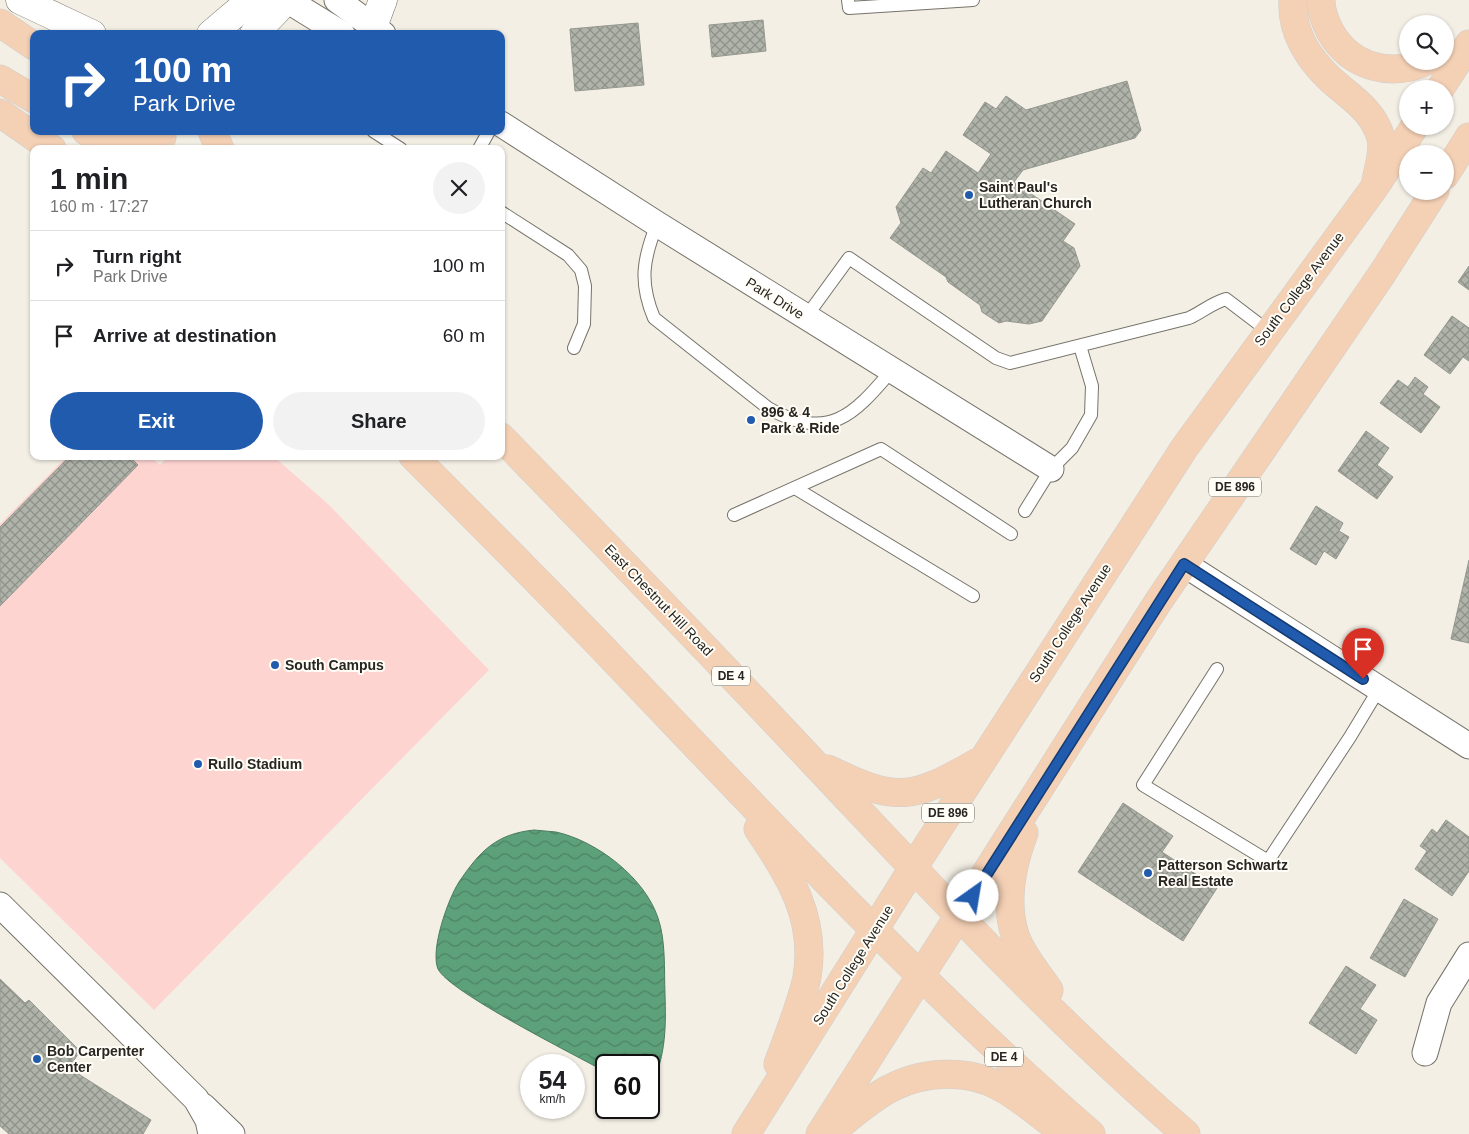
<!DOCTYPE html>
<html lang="en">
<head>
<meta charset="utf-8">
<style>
  body { margin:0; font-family:Helvetica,sans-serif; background:#f2f2f2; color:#202124; height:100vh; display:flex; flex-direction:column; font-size:19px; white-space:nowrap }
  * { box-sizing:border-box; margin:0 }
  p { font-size:16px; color:#757577 }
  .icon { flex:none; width:28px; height:28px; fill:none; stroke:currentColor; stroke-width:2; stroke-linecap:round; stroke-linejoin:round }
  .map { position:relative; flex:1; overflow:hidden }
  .sheet { position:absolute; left:30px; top:145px; width:475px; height:315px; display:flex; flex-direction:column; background:#fff; border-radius:10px; box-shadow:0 1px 4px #0004 }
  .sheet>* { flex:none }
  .top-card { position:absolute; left:30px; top:30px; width:475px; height:105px; border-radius:10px; box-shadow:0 1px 4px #0004; background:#215bad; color:#fff; overflow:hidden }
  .buttons { position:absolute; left:1399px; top:15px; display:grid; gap:10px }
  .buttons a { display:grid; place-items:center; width:55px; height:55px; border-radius:50%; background:#fff; box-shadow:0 1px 4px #0004; font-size:25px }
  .speed { position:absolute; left:520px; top:1054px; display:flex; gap:10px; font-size:25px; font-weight:700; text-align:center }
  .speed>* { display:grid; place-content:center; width:65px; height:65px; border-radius:50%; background:#fff; box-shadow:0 1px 4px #0004; line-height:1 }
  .speed small { font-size:12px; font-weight:400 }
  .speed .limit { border:2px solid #111; border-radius:8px; background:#fff; color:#111 }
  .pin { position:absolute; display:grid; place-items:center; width:42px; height:42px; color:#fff; margin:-51px -21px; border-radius:50% 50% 50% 0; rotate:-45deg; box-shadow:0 0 5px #0007 }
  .pin .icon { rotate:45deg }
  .me { position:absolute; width:55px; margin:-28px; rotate:32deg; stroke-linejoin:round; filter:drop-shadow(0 0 4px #0008) }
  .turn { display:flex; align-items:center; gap:18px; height:105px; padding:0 20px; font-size:22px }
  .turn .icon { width:65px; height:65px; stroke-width:2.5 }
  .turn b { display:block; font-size:35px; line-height:42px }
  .round { display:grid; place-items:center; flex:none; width:52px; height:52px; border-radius:26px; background:#f2f2f2 }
  .head { display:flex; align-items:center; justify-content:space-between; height:85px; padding:0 20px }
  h1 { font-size:30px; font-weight:600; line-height:38px }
  .action { display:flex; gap:10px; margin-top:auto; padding:10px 20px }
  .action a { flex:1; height:58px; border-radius:30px; background:#215bad; color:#fff; font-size:20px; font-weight:600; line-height:58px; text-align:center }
  .action a+a { background:#f2f2f2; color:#202124 }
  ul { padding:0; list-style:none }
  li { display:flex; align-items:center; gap:15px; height:70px; padding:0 20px; border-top:1px solid #e0e0e0 }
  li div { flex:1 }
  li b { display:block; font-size:19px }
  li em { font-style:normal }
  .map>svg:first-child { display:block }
  .pitch { fill:#fed4d1 }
  .water { fill:url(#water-waves); stroke:#4c7c5f }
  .building { fill:url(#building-cross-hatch); stroke:#95988f }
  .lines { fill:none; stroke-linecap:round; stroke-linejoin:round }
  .service-casing { stroke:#76736a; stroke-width:14 }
  .minor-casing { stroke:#76736a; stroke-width:27 }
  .tertiary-casing { stroke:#76736a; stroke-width:29 }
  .primary-casing { stroke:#cfcfce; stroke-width:29 }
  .service { stroke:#fff; stroke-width:12 }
  .minor { stroke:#fff; stroke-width:25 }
  .tertiary { stroke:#fff; stroke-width:28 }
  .primary { stroke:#f4d0b5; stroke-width:28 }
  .route-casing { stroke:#153b70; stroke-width:12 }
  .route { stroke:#215bad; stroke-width:9 }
  .poi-dot { fill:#215bad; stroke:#fffdf6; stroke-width:2 }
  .labels { text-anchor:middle; stroke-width:4; stroke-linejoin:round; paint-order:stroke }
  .shield { fill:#fffdf6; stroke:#676661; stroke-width:1 }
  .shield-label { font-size:12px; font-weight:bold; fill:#262521 }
  .poi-label { font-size:14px; font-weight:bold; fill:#262521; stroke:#fffdf6; text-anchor:start }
  .street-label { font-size:14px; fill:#262521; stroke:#fffdf6 }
</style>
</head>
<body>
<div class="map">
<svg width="1469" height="1134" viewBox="0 0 1469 1134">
  <defs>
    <pattern id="water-waves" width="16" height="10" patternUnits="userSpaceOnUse" patternTransform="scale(1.25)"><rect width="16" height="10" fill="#5da17a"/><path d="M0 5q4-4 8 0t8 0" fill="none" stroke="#4d8364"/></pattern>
    <pattern id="building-cross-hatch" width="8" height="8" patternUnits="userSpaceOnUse" patternTransform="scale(1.25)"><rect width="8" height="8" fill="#afb3a9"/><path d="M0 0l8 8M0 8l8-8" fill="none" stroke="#8e9189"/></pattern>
  </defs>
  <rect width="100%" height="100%" fill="#f3efe5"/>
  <polygon class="pitch" points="67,456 150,456 160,465 168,456 273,456 328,504 489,670 154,1010 0,858 0,524"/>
  <path class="water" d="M534 830C541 831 549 831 556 832 597 841 645 878 658 918 666 941 664 970 665 994 666 1025 666 1055 652 1084L649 1085V1065H606V1072C577 1056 449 992 438 969 430 950 448 899 459 882 480 851 496 834 534 830Z"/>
  <g class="building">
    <polygon points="763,20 766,51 712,57 709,25"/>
    <polygon points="638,23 644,85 575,91 570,29"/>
    <polygon points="1127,81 1141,130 1135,138 1023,170 1014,182 1075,224 1063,241 1074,248 1080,266 1042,321 1029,324 1006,321 999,323 982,312 980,305 948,282 946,277 890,238 901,223 896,207 923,168 931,173 946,151 978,173 991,154 963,135 985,102 996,109 1006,96 1026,110"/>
    <polygon points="1469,266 1469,290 1458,282"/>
    <polygon points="1452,316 1469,328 1469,361 1463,357 1450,374 1424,355"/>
    <polygon points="1415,377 1428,387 1423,394 1440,407 1421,433 1380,403 1398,380 1408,387"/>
    <polygon points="1366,431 1389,448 1377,465 1393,477 1377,499 1338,471"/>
    <polygon points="70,456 129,456 138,465 0,606 0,527"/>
    <polygon points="1316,506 1343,523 1339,531 1349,537 1336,559 1324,551 1316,565 1290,549"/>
    <polygon points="1469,560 1469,643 1451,639"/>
    <polygon points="1123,803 1173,836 1162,852 1217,888 1183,941 1078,872"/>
    <polygon points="1446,820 1469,837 1469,871 1452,896 1415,869 1427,851 1420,846 1432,829 1437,833"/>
    <polygon points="1404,899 1438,919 1405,977 1370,958"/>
    <polygon points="1346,966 1376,985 1360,1009 1377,1020 1356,1054 1309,1023"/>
    <polygon points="0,979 25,1003 29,1000 80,1051 69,1068 151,1120 143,1134 9,1134 0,1126"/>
  </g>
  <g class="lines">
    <defs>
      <g id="service">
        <polyline points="848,0 849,8 973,0"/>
        <polyline points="373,131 401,149"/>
        <polyline points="479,149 489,131"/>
        <polyline points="501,212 568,255 581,270 585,286 584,324 574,348"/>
        <path d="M657 224C643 259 639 282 654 318L768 408C829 442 853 416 892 370"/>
        <path d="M806 317 849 258 996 358 1010 363 1189 318C1202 312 1212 303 1226 299L1268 331"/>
        <polyline points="795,488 973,596"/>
        <polyline points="1025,511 1051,469 1072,448 1091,415 1092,386 1080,346"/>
        <polyline points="734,515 881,449 1011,534"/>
        <polyline points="1217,669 1143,785 1268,861 1350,737 1379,689"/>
      </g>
      <g id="minor">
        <polyline points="287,0 342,34"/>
        <polyline points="337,0 383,34"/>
        <polyline points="501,124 657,224 1051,469"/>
        <polyline points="1184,564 1469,746"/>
        <polyline points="0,905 196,1099 208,1120 211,1134"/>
        <polyline points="1425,1053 1439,1003 1469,955"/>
        <polyline points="203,1106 232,1134"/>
      </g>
      <g id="tertiary">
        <polyline points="20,0 92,34"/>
        <polyline points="373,27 383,0"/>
        <polyline points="211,34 244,6 257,0"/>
        <polyline points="254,34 278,9 282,0"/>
      </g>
      <g id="primary">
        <path d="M1293 0C1291 30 1307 57 1329 78 1349 97 1373 109 1381 138 1384 151 1379 167 1376 180"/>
        <path d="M1321 0C1321 11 1326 24 1331 33 1351 67 1391 78 1427 61"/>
        <polyline points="0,23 34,46"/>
        <polyline points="0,79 34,99"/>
        <polyline points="1440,89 1469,44"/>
        <polyline points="0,113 52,149"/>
        <path d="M86 131C114 150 131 155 162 137"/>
        <polyline points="212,131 220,149"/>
        <polyline points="1445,175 1469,137"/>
        <path d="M501 437C606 545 711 653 814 763 934 890 1053 1020 1186 1134"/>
        <path d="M413 456C480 523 547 590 613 659 768 821 921 986 1091 1134"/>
        <path d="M828 769C897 803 912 800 978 762"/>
        <path d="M758 829C789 875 817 918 807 977 802 1002 787 1039 778 1064"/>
        <path d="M1024 833C1012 865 1004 901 1015 935 1021 954 1038 974 1049 990"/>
        <polyline points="746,1134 913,868 1185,447 1374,188 1415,126"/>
        <polyline points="820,1134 1158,602 1382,274 1435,191"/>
        <path d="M828 1134C847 1120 873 1096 893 1087 925 1071 969 1069 1000 1087 1023 1099 1044 1119 1066 1134"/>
      </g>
    </defs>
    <use href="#service" class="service-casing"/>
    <use href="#minor" class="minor-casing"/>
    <use href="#tertiary" class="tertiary-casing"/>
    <use href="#primary" class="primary-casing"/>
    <use href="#service" class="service"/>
    <use href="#minor" class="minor"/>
    <use href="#tertiary" class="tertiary"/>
    <use href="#primary" class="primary"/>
  </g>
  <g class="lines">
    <defs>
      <polyline id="route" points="973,896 1184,564 1363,679"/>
    </defs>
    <use href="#route" class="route-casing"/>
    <use href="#route" class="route"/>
  </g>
  <g class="poi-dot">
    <circle cx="969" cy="195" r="5"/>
    <circle cx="751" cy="420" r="5"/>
    <circle cx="275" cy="665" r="5"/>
    <circle cx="198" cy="764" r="5"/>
    <circle cx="1148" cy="873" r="5"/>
    <circle cx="37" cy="1059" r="5"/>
  </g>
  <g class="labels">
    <g class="shield">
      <rect x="1209" y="477.5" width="52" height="19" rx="4"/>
      <rect x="712" y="666.5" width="38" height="19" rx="4"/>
      <rect x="922" y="803.5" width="52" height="19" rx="4"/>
      <rect x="985" y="1047.5" width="38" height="19" rx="4"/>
    </g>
    <g class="shield-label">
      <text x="1235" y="491">DE 896</text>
      <text x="731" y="680">DE 4</text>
      <text x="948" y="817">DE 896</text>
      <text x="1004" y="1061">DE 4</text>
    </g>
    <g class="poi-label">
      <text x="979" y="192">Saint Paul's<tspan x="979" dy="16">Lutheran Church</tspan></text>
      <text x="761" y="417">896 &amp; 4<tspan x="761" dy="16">Park &amp; Ride</tspan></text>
      <text x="285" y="670">South Campus</text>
      <text x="208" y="769">Rullo Stadium</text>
      <text x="1158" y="870">Patterson Schwartz<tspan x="1158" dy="16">Real Estate</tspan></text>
      <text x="47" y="1056">Bob Carpenter<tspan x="47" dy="16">Center</tspan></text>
    </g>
    <g class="street-label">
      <text transform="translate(1299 289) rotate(-53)" y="5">South College Avenue</text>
      <text transform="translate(775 298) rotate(32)" y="5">Park Drive</text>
      <text transform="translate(659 600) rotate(46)" y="5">East Chestnut Hill Road</text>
      <text transform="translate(1070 623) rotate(-57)" y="5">South College Avenue</text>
      <text transform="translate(853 965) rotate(-58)" y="5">South College Avenue</text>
    </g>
  </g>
</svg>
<div class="buttons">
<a><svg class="icon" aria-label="search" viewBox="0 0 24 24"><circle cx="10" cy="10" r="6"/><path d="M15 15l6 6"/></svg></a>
<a>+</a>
<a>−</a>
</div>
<div class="speed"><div>54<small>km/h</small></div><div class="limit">60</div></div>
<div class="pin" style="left:1363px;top:679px;background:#d93025"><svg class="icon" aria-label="arrive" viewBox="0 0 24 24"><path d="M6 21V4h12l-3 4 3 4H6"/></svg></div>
<svg class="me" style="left:973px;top:896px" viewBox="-20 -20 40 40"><circle r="19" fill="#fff"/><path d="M0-13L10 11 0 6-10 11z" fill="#215bad"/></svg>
<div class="top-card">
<div class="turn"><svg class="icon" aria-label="right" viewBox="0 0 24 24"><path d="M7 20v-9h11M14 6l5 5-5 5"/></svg><div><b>100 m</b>Park Drive</div></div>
</div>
<section class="sheet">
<div class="head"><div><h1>1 min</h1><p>160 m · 17:27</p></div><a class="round"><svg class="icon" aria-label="close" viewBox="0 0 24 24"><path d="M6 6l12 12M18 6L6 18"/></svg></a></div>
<ul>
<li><svg class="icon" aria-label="right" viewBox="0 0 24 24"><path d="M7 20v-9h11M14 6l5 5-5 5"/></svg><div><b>Turn right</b><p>Park Drive</p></div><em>100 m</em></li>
<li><svg class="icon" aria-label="arrive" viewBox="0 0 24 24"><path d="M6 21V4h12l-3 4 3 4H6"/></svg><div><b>Arrive at destination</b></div><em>60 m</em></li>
</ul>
<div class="action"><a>Exit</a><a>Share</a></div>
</section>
</div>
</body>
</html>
